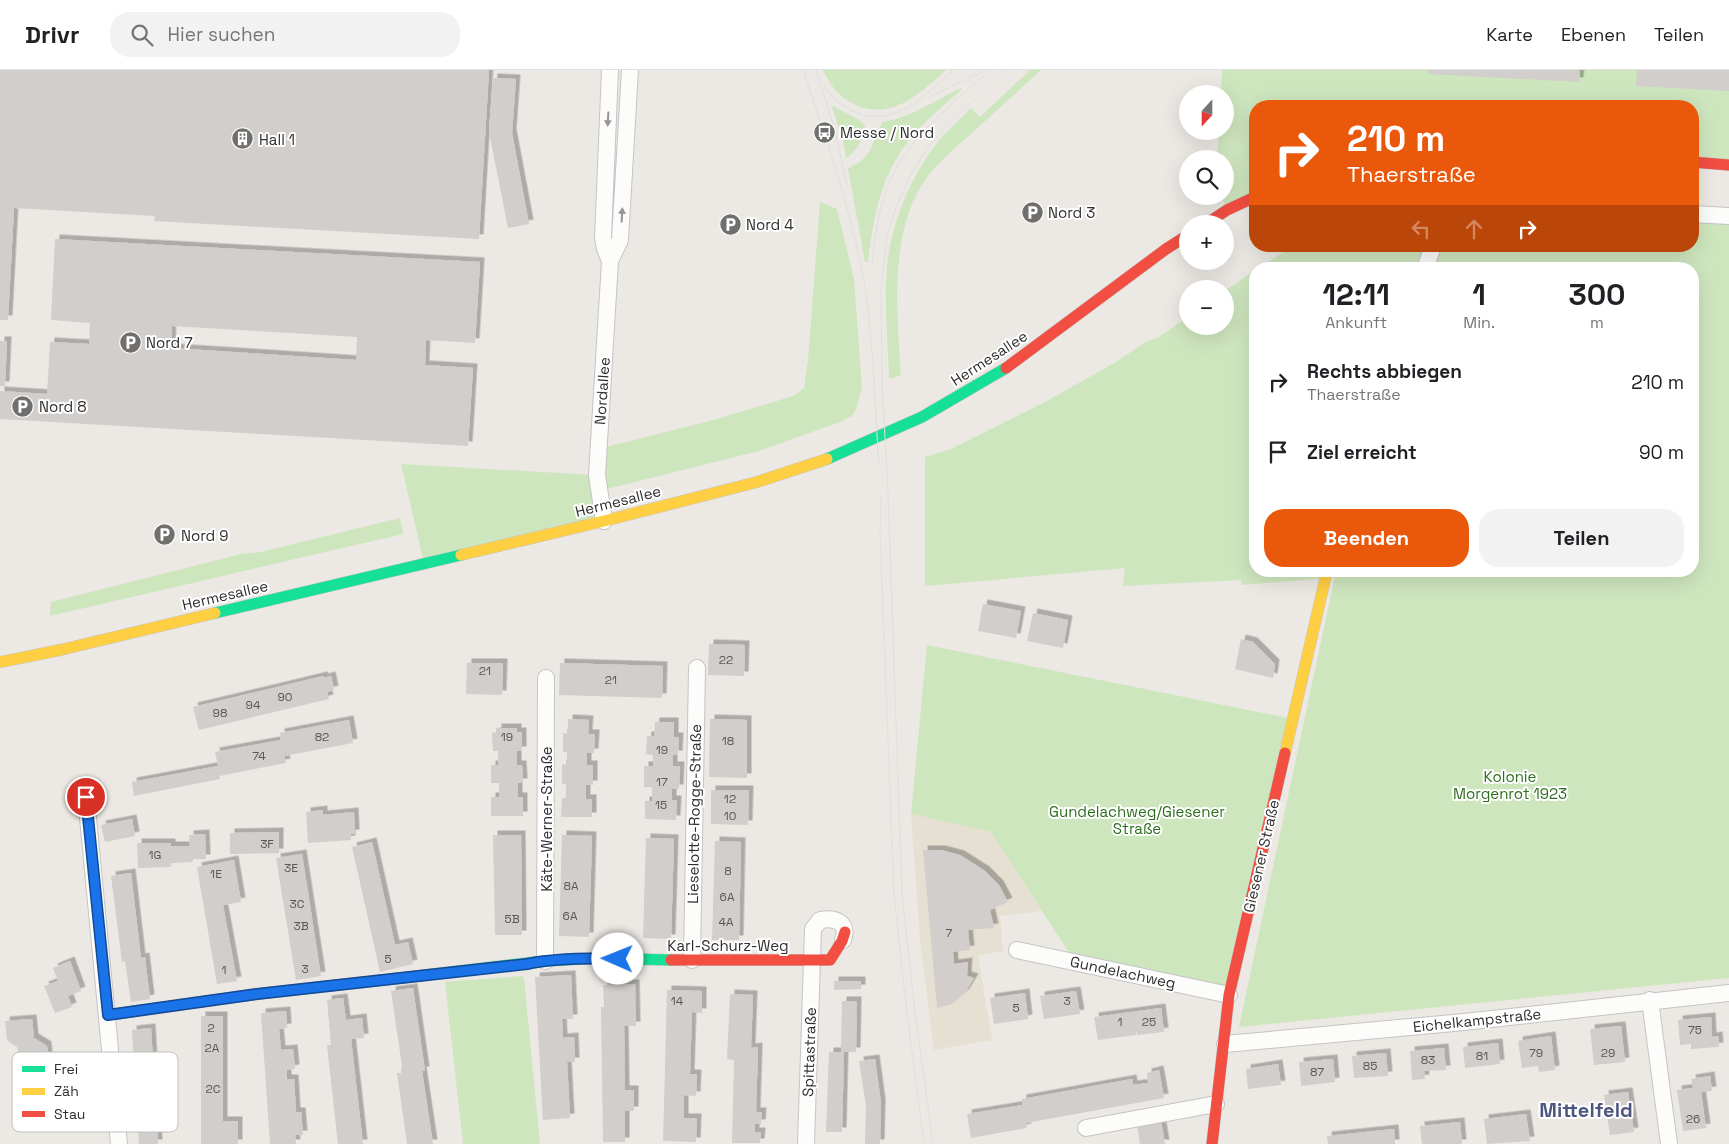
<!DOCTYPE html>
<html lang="de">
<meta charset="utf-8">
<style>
body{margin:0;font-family:"Space Grotesk",sans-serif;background:#f2f2f2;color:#202124;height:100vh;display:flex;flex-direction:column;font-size:19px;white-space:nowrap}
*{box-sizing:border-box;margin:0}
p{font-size:16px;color:#757577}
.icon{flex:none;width:28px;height:28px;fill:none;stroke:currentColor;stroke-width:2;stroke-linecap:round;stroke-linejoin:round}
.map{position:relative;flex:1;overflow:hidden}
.side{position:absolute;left:1249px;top:192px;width:450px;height:315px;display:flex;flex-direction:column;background:#fff;border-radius:20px;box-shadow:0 5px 20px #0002}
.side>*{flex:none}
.top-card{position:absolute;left:1249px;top:30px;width:450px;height:152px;border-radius:20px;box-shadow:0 5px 20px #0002;background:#ea580c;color:#fff;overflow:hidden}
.needle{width:32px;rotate:201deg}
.buttons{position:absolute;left:1179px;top:15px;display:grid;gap:10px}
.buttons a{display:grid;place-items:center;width:55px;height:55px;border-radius:50%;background:#fff;box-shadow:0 5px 20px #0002;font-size:25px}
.pin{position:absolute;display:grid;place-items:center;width:42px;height:42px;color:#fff;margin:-21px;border:2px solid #fff;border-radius:50%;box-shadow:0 1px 5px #0007}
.me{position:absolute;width:55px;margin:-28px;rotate:271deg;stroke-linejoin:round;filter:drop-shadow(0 0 4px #0008)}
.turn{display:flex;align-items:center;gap:18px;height:105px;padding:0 15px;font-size:22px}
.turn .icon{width:65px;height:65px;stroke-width:2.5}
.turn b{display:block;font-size:35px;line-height:42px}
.lanes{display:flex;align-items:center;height:48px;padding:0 15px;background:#0003;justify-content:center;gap:25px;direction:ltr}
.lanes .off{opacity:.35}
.eta{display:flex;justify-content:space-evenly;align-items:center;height:85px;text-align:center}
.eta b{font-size:30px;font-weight:700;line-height:35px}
.cta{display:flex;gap:10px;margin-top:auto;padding:10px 15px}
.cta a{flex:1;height:58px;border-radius:20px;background:#ea580c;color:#fff;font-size:20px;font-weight:700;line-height:58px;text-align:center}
.cta a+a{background:#f2f2f2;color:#202124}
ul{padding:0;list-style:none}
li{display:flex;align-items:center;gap:15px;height:70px;padding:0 15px}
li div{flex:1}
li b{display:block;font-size:19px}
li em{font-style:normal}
header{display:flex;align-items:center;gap:30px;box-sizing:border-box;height:70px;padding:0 25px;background:#fff;border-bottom:1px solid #e0e0e0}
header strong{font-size:24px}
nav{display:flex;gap:28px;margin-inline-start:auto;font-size:18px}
.search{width:350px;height:45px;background:#f2f2f2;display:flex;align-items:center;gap:12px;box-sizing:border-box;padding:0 18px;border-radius:20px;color:#757577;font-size:19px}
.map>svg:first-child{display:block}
.education{fill:#e6e0d3}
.green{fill:#cee6be}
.building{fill:#d1cecb;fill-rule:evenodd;filter:url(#shadow)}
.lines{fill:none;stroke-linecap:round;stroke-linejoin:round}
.street-casing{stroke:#c5c4c5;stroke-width:18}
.fast-casing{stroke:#c5c4c5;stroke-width:12}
.slow-casing{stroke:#c5c4c5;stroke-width:12}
.jam-casing{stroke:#c5c4c5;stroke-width:12}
.street{stroke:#fcfcfb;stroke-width:16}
.fast{stroke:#16e098;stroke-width:11}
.slow{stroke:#ffcf43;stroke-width:11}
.jam{stroke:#f24e42;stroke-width:11}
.tram{stroke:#dfdfe1;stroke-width:1}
.oneway{fill:#959594}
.route-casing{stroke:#114b97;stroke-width:12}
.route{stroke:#1a73e8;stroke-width:9}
.labels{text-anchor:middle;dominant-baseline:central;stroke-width:4;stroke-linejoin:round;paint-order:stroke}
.number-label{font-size:12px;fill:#585857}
.poi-label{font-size:15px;fill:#2e2e2e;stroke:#fff;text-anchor:start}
.street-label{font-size:15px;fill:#2e2e2e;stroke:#fff}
.park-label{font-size:15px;fill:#2c6e1b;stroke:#fff}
.district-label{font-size:20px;font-weight:bold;fill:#4d5680;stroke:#fff}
.key{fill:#fff;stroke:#c0c0c0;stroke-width:1}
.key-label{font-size:14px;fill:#2e2e2e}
</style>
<header>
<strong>Drivr</strong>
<div class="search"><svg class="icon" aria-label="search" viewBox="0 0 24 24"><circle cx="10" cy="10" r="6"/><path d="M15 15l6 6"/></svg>Hier suchen</div>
<nav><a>Karte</a><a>Ebenen</a><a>Teilen</a></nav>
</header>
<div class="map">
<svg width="1729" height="1074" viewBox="0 0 1729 1074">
<defs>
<filter id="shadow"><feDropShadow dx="4.5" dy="-4.5" stdDeviation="0" flood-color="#0004"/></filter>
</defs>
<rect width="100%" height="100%" fill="#ece8e4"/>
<!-- education -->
<path class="education" d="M911,744L991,762L1042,841L1000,846L1003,881L978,885L992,970L934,980L920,870Z"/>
<!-- green -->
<path class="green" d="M823,0H946C934,11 923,21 909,30C874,51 839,36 823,0Z
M1030,0H1041C1019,20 996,41 974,61C958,76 941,89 928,106C888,158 897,244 901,305L889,309C888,269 883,227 888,188C894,146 913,103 939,70C949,59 961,49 971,38L980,47Z
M1222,0H1729V95L1693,92L1692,36H1255V127L1227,140L1221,126H1225V89H1217L1219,61H1225V24H1221Z
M961,18L962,19C943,36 922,53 907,73C880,108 873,150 868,192H865L848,98C871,90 872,73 882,52C910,48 936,30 961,18Z
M834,36C843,43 859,47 865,56C864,69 856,82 846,88L843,71L832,37Z
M820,132L837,139L854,209L862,318L856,339L852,346L840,352L759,381L599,421L604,451L424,493L401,394L596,405L598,379L717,349L793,326L804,318L808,290Z
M1693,146L1729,148V908L1239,957L1336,501H1692V199H1427L1434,176H1692Z
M1293,176H1433L1425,199H1257Z
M1255,200V501H1327L1325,508L1242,515L1241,510L1123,516L1125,498L925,516V387L951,379L1045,332L1116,292L1147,271L1157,268L1187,248L1188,256H1225V221Z
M400,448L403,464L50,546L51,532L241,484L261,482Z
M927,575L1293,649L1229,925L1075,892L991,762L911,744Z
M522,906L524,908L540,1074H463L445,912Z"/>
<!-- building -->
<path class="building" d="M0,0H489L479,169L154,151L155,146L14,138L8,250H0Z
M1428,0H1580L1579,12L1428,4Z
M1637,0H1729V21L1636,16Z
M493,8L516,9L512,63L529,154L508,158L489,62Z
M55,169L480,192L475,273L426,270L425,295L473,298L468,376L0,349V321L47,324L50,272L89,274L90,253L51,250ZM172,256L357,267L356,290L171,278Z
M0,271H7L5,316H0Z
M983,534L1021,541L1016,568L978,561Z
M1033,543L1068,550L1063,578L1027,571Z
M1241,569L1253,572L1275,594L1273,608L1235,599Z
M709,574L745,575L744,606L708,605Z
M467,593H503L502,625L466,624Z
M560,593L663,596L662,628L559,625Z
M323,606L324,608L331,606L334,620L327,622L329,629L199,660L193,637Z
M568,649L589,650L588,664H595L594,683H587V695H593V715H586V729H592V747H561L562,728H566V714H562V694L567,695V682H563V663L568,664Z
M710,649L747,650V708L709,707Z
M349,650L353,673L284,686L286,693L219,706L220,709L134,726L132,712L218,696L215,682L281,670L280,663Z
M655,652H674V667H679L678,685H673V696H680L679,719H672V730H677L676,750L645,749V731H652V717H644V696H653V685L646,684L647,666H654Z
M497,658H517V662H522V681H517V695H522L523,713H518V727H523V746H491V727H499V713H491V695H498V681H493L492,663L497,662Z
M711,720H749L748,755L711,754Z
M323,740V745L354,742L355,764H351V770L308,773L306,742Z
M132,749L135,766L105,772L101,755Z
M279,762V783L230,784V763Z
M205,764L206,789H193V792L171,793V797L138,798L137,773H171V776H190L189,765Z
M493,765H521L522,865H495Z
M562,765L592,766L589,867L559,866Z
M646,768L674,769L671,869L643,868Z
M715,771L741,772L739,870H712Z
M372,772L395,875L408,872L413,894L380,902L352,777Z
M923,780H941L960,785L985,801L999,815L1008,832L990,840L994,858L968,860L970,880L953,882L954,894L968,892L967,906L974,908L965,923L952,934L937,938Z
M302,784L321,906L296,910L276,788Z
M234,790L241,832L223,835L237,911L217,914L197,797Z
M131,803L141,888L145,887L150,929L131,932L125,891L122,892L111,806Z
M70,891L81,921L68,926L72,937L55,943L44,916L58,911L53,898Z
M571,905L573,949H562L563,968L574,967L575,992H567L570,1048L543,1050L535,907Z
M834,911H861V919L834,920Z
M635,914L636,956H624L625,1020H634V1041H625V1072H603L601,937H604L603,915Z
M413,918L425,1001H422L433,1074H407L397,1003H403L391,921Z
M667,920L702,921V943L692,942L690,1004H697L696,1026L684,1025V1048H697L696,1072L663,1071Z
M1076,921L1080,944L1044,949L1040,926Z
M1025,923L1028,949L994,954L990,928Z
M730,924L753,925L751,978L758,977L756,1042H762L761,1054H755V1062H761L760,1073H732L734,990L727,989Z
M343,928L346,950L362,948L364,968L351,969L363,1074H338L327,975H331L327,930Z
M842,931H857L856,982H844L842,1062H826L829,982H841Z
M1161,938L1164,962L1137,965L1134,944L1136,965L1098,970L1094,947Z
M286,941L287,958L279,959L281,980L293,979L295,999L287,1000V1009H294L296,1042H301L303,1065H295L296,1074H270L261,943Z
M201,946H223V1051H238V1074H201Z
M1711,947L1712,967L1718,966L1719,977L1691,979V974L1680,975L1678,950Z
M32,949L34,968L47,976L51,1022L42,1031L43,1049L14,1051L13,1032L21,1021L18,978L7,970L5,951Z
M1621,956L1625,992L1594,995L1590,959Z
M151,958L158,1074H139L132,960Z
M1551,966L1555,1000L1539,1002L1538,996L1522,998L1518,971Z
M1498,973L1500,994L1465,998L1463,977Z
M1444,978L1446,1000L1424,1001L1425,1009L1412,1010L1410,981Z
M1386,983L1388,1006L1354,1008L1352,986Z
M875,989L881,1033L880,1074H865L866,1036L859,991Z
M1333,989L1335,1012L1301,1016L1299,992Z
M1278,994L1281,1015L1248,1019L1246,999Z
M1159,1000L1164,1028L1026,1053L1027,1058L971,1068L967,1044L1022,1035V1029L1132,1009L1133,1015L1148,1013L1147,1003Z
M1710,1006L1712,1021L1701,1022L1706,1058L1683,1061L1677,1020L1693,1018L1691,1009Z
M1628,1022L1634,1062L1610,1065L1604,1025Z
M1526,1044L1530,1071L1487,1074L1484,1049Z
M1161,1051L1165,1074H1140L1137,1055Z
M1460,1052L1462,1074H1422L1420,1056Z
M1394,1059L1395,1074H1328L1327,1066Z"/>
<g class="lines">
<defs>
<path id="street" d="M1692,144L1729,146
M610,191L620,170L630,0
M1425,199L1433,176
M604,451L597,405L610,191L605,179L603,168L610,0
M86,727L119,1074
M1017,880L1229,925
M692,890L697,598
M545,891L546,608
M1650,930L1669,1074
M1225,974L1464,952L1729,923
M1086,1058L1216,1034
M806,1074L813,859L820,850C836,847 849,853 843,870"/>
<path id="fast" d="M827,389L922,347L1006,298
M215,543L461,485
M400,908L545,891L597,888L671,890"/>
<path id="slow" d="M461,485L604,451L757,412L827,389
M0,592L60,580L215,543
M1285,683L1327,501"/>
<path id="jam" d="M1692,92L1729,95
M1206,154L1227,140L1255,127
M1006,298L1166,179L1188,165
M671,890H830L842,871L845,862
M108,945L257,924L400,908
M1212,1074L1229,925L1285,683"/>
</defs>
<!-- street casing -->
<use href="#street" class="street-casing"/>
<!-- fast casing -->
<use href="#fast" class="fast-casing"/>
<!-- slow casing -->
<use href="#slow" class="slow-casing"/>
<!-- jam casing -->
<use href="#jam" class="jam-casing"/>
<!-- street -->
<use href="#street" class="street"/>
<!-- fast -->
<use href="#fast" class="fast"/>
<!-- slow -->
<use href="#slow" class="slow"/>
<!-- jam -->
<use href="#jam" class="jam"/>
<!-- tram -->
<path class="tram" d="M803,0C825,66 848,131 862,200C874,264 874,330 879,395
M816,0L834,57L847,116
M824,16C834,30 847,41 864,45C901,53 928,23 953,0
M930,27L984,1
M872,193C875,168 878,142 887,118C906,68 951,35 990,0
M881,425L880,463L894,825L906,935L924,1074
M933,1074L914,934L902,824L888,422L882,313L881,221L887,167L896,137L912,102L928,78L944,59L1007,0"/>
</g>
<!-- one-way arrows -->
<defs><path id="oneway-solid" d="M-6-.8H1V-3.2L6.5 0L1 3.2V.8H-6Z" transform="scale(1.25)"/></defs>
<g class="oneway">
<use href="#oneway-solid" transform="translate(608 49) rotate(93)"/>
<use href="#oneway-solid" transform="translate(622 145) rotate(-87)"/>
</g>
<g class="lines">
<defs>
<path id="route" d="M86,727L108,945L257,924L527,894C557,888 587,888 618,889"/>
</defs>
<!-- route casing -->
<use href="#route" class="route-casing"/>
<!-- route -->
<use href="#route" class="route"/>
</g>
<!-- icons -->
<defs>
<symbol id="bus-disc" viewBox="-11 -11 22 22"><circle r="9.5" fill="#706f6e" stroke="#fff"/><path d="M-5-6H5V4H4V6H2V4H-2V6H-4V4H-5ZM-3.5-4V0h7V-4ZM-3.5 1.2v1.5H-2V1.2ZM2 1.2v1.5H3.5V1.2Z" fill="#fff"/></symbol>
<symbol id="building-disc" viewBox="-11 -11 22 22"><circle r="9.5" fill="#706f6e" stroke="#fff"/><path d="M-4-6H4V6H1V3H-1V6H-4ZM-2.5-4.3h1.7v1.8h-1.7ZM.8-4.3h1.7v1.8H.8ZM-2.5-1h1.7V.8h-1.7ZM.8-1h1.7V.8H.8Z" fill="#fff"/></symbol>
<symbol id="parking-disc" viewBox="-11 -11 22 22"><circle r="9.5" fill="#706f6e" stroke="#fff"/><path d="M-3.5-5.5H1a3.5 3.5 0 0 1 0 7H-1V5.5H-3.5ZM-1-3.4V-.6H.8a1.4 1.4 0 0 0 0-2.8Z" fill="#fff"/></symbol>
</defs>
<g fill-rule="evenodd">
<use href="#bus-disc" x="812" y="50" width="25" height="25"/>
<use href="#building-disc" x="230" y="56" width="25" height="25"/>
<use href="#parking-disc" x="1020" y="130" width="25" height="25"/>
<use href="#parking-disc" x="718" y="142" width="25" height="25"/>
<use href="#parking-disc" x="118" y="260" width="25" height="25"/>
<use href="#parking-disc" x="10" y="324" width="25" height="25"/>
<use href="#parking-disc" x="152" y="452" width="25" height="25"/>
</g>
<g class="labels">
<!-- number labels -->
<g class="number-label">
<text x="726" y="590">22</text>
<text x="485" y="601">21</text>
<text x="611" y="610">21</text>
<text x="285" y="627">90</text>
<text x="253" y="635">94</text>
<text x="220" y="643">98</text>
<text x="322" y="667">82</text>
<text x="507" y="667">19</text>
<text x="728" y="671">18</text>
<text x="662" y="680">19</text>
<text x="259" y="686">74</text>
<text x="662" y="712">17</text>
<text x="730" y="729">12</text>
<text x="661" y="735">15</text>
<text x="730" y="746">10</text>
<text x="267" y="774">3F</text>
<text x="155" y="785">1G</text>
<text x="291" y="798">3E</text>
<text x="728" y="801">8</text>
<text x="216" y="804">1E</text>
<text x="571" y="816">8A</text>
<text x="727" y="827">6A</text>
<text x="297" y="834">3C</text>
<text x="570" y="846">6A</text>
<text x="512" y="849">5B</text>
<text x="726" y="852">4A</text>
<text x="301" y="856">3B</text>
<text x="949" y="863">7</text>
<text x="388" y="889">5</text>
<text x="305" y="899">3</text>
<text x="224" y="900">1</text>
<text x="677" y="931">14</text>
<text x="1067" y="931">3</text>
<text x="1016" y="938">5</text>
<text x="1120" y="952">1</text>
<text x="1149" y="952">25</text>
<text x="211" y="958">2</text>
<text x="1695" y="960">75</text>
<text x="212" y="978">2A</text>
<text x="1536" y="983">79</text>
<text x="1608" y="983">29</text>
<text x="1482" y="986">81</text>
<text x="1428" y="990">83</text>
<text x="1370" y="996">85</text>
<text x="1317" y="1002">87</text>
<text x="213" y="1019">2C</text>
<text x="1693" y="1049">26</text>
</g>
<!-- poi labels -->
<g class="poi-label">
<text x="840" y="62">Messe / Nord</text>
<text x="259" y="69">Hall 1</text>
<text x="1048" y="142">Nord 3</text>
<text x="746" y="154">Nord 4</text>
<text x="146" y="272">Nord 7</text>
<text x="39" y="336">Nord 8</text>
<text x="181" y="465">Nord 9</text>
</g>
<!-- street labels -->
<g class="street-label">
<text transform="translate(989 288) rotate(-33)">Hermesallee</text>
<text transform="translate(602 321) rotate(-86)">Nordallee</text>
<text transform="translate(618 431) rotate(-14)">Hermesallee</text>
<text transform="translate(225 525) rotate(-13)">Hermesallee</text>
<text transform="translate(694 744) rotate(-89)">Lieselotte-Rogge-Straße</text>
<text transform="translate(546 749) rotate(-90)">Käte-Werner-Straße</text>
<text transform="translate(1261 786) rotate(-77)">Giesener Straße</text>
<text x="728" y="875">Karl-Schurz-Weg</text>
<text transform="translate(1123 902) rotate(12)">Gundelachweg</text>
<text transform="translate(1477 950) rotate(-6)">Eichelkampstraße</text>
<text transform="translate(809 982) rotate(-88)">Spittastraße</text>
</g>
<!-- park labels -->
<g class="park-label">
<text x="1510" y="706">Kolonie<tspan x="1510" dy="17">Morgenrot 1923</tspan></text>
<text x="1137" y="741">Gundelachweg/Giesener<tspan x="1137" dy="17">Straße</tspan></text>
</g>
<!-- district labels -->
<g class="district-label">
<text x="1586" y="1040">Mittelfeld</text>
</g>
</g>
<!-- legend -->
<rect x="12" y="982" width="166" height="80" rx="8" class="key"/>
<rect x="22" y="996" width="23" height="6" fill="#16e098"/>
<rect x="22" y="1018" width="23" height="7" fill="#ffcf43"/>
<rect x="22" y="1041" width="23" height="6" fill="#f24e42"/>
<g class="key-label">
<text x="54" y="1004">Frei</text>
<text x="54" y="1026">Zäh</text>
<text x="54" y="1049">Stau</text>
</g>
</svg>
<div class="buttons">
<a><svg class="needle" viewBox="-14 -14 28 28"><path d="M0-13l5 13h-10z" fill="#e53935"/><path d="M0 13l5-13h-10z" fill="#757577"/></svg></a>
<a><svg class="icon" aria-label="search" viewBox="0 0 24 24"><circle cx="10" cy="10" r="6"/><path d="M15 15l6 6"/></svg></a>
<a>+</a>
<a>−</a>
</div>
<div class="pin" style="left:86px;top:727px;background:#d93025"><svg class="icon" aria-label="arrive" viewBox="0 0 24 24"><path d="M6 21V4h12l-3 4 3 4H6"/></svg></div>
<svg class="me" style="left:618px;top:889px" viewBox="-20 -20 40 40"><circle r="19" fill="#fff"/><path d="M0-13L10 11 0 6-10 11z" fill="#1a73e8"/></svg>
<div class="top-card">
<div class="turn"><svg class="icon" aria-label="right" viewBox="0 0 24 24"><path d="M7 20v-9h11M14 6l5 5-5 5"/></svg><div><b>210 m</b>Thaerstraße</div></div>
<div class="lanes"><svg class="icon off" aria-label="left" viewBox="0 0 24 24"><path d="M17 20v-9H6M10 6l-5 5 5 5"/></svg><svg class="icon off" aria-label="ahead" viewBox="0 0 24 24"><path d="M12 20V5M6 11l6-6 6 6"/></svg><svg class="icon" aria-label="right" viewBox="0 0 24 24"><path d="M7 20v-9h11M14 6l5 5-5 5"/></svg></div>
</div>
<section class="side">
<div class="eta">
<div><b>12:11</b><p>Ankunft</p></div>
<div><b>1</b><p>Min.</p></div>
<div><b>300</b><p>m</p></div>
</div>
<ul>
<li><svg class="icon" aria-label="right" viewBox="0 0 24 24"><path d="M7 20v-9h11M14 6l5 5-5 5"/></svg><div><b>Rechts abbiegen</b><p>Thaerstraße</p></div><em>210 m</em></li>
<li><svg class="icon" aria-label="arrive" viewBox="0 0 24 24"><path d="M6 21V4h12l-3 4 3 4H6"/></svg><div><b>Ziel erreicht</b></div><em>90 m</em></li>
</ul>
<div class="cta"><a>Beenden</a><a>Teilen</a></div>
</section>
</div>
